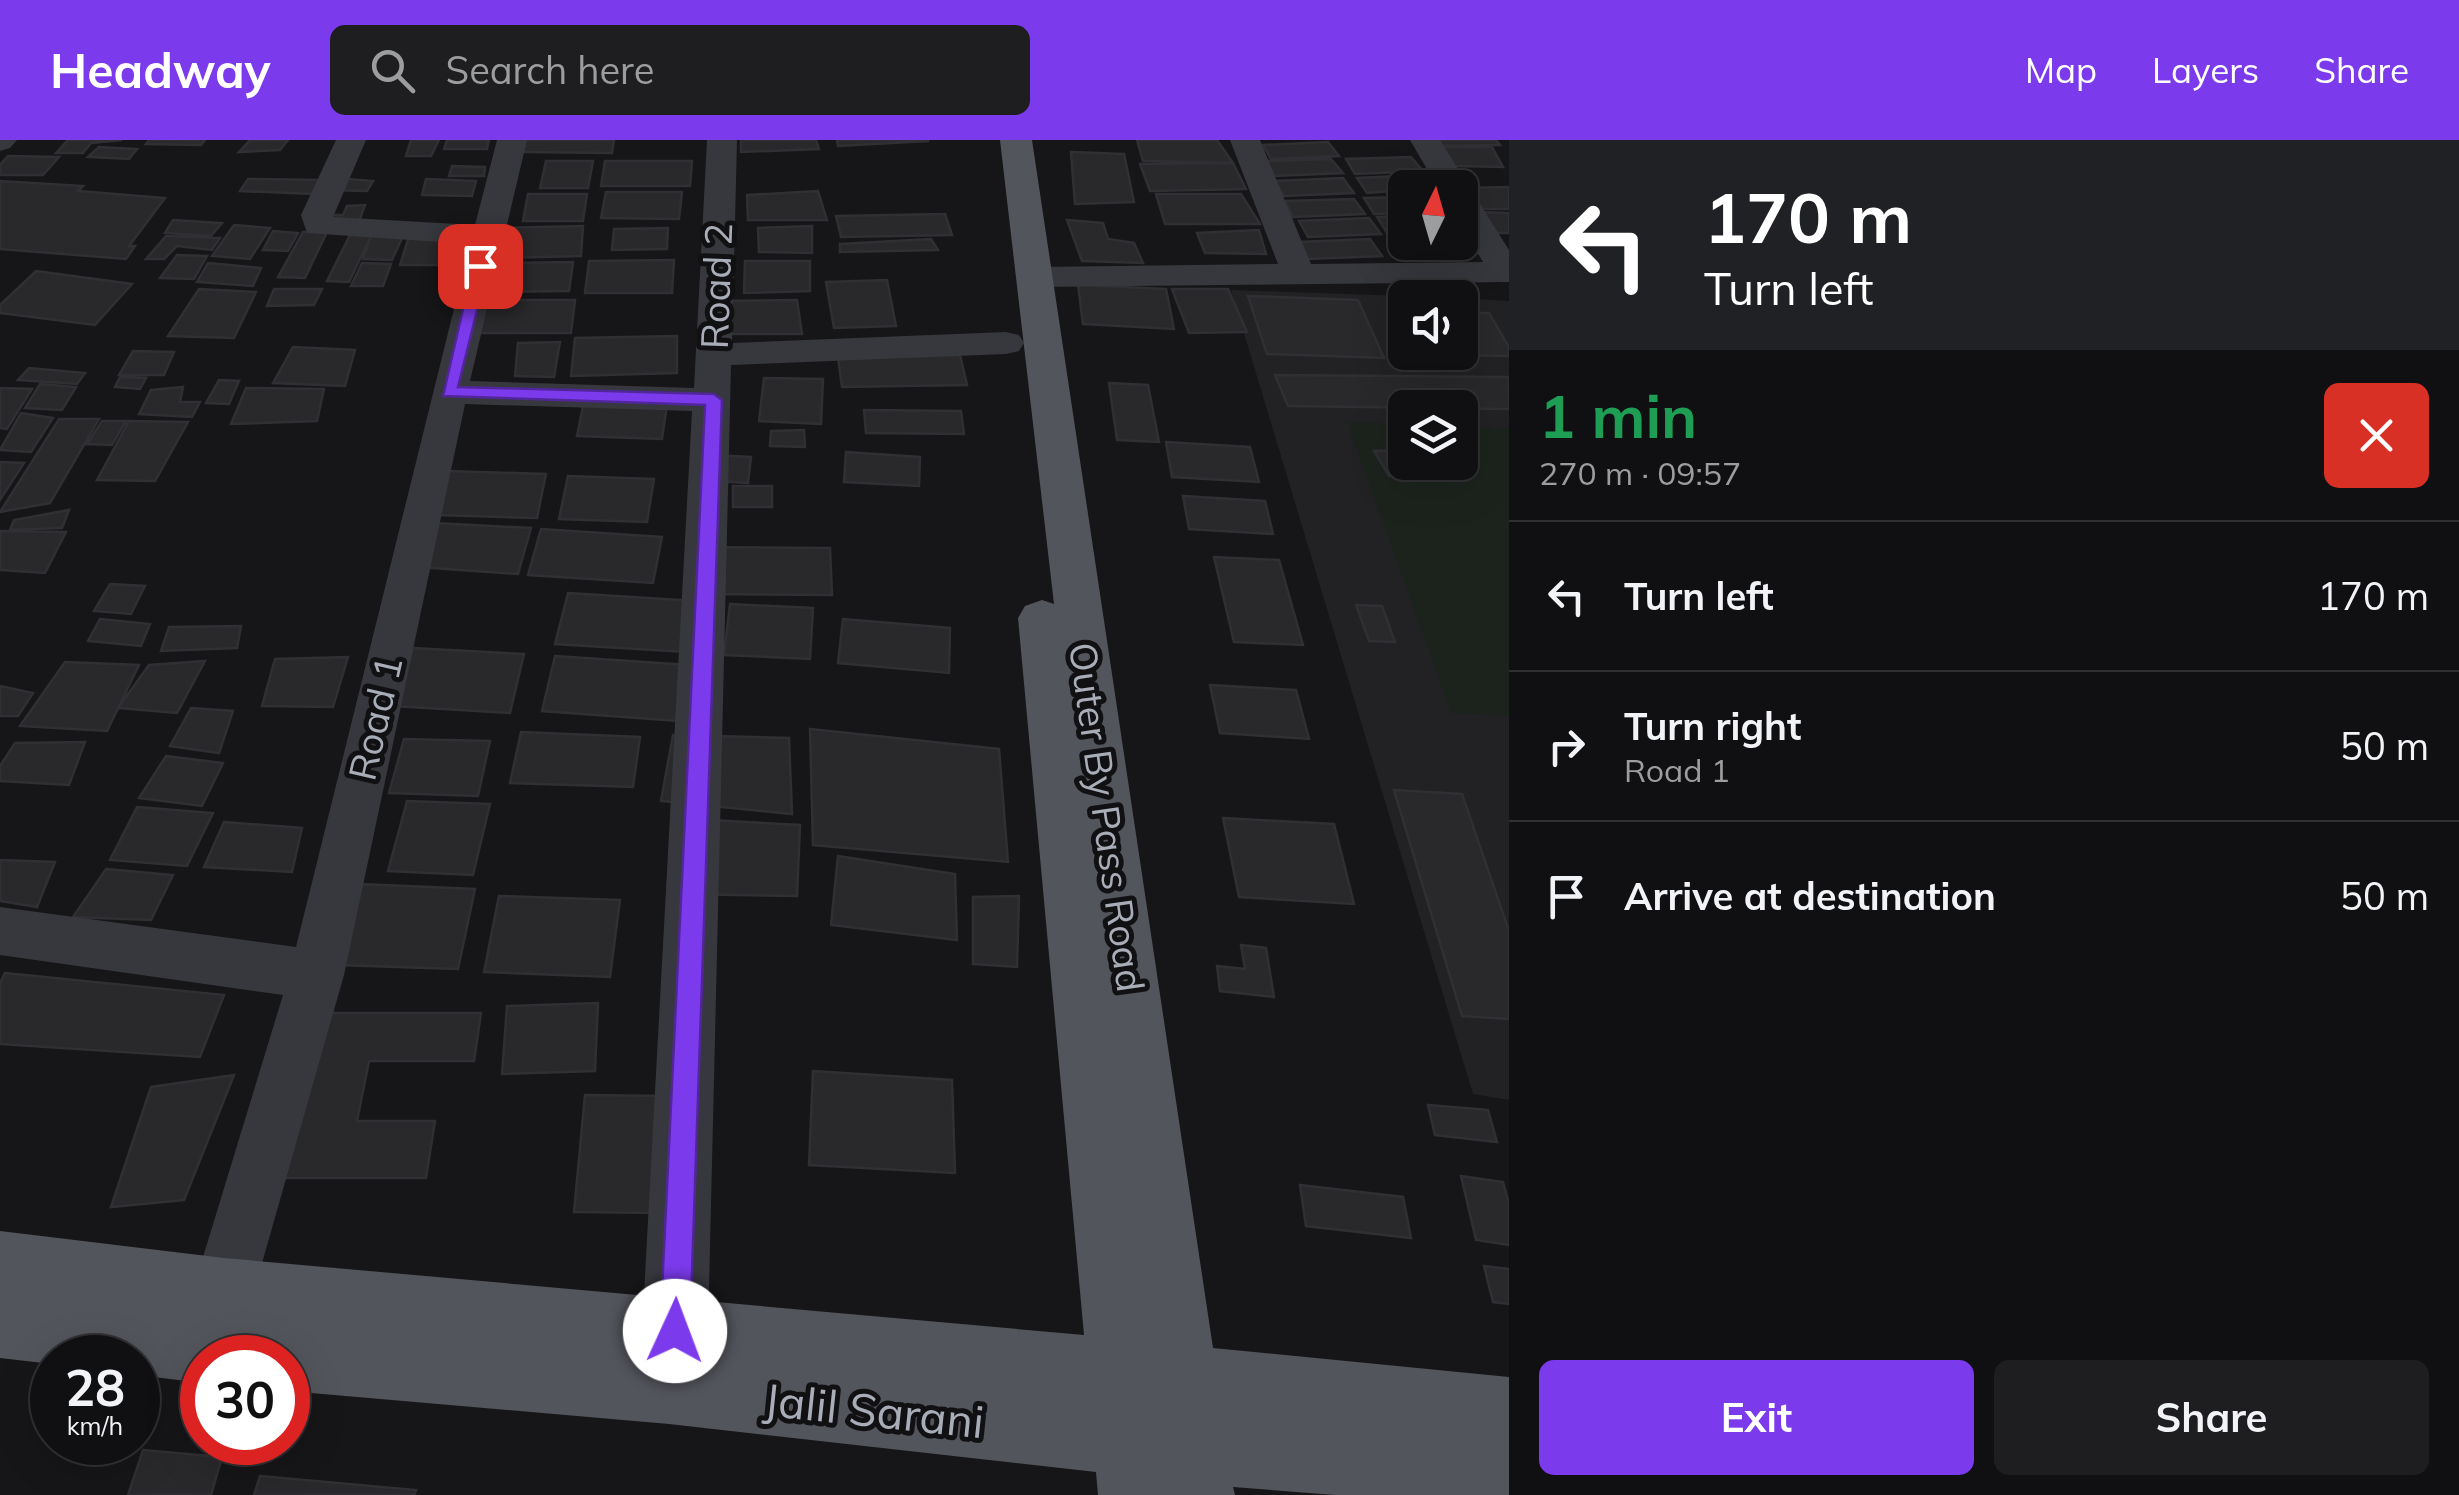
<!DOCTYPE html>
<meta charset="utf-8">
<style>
body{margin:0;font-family:Mulish,sans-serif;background:#1e1e20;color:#f1f3f6;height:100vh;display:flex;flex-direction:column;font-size:38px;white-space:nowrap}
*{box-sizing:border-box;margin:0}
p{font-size:32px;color:#9c9d9f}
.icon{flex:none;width:55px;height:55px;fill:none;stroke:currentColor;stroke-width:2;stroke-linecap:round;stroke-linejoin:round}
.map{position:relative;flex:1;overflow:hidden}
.panel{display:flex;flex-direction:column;background:#101012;width:950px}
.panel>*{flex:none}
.guide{background:#202124;color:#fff;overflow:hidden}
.needle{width:65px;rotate:5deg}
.fabs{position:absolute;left:1388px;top:30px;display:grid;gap:20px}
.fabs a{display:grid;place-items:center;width:90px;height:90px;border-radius:15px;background:#101012;box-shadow:0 10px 40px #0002,0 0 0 2px #303032;font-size:50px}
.speed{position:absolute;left:30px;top:1195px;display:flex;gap:20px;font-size:50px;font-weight:700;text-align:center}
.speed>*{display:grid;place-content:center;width:130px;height:130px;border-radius:50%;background:#101012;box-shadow:0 10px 40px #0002,0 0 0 2px #303032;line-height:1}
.speed small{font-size:25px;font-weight:400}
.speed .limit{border:15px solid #d22;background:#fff;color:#111}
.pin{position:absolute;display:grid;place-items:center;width:85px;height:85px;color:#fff;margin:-42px;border-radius:20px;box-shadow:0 5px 15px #0006}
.me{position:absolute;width:110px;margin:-55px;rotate:2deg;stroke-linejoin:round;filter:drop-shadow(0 0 8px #0008)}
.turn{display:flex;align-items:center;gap:35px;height:210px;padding:0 30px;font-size:45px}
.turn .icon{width:130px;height:130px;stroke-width:2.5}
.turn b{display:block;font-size:70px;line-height:85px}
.round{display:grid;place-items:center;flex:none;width:105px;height:105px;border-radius:15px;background:#1e1e20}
.headline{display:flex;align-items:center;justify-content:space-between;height:170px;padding:0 30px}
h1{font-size:60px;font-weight:700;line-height:75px;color:#1e9e55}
.button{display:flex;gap:20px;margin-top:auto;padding:20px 30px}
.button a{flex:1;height:115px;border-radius:15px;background:#7c3aed;color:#fff;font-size:40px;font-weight:700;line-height:115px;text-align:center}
.button a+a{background:#1e1e20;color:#f1f3f6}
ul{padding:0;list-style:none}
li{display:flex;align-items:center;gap:30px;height:150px;padding:0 30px;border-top:2px solid #303032}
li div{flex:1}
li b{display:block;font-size:38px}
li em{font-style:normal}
header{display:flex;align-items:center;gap:60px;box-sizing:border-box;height:140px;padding:0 50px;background:#7c3aed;color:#fff}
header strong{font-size:48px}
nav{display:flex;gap:55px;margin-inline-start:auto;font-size:35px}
.search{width:700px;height:90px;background:#1e1e20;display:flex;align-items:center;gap:25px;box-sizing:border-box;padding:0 35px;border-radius:15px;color:#9c9d9f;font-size:38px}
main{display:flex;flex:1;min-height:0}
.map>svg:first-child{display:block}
.built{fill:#222225;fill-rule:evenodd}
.green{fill:#1c231d}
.building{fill:#29292c;stroke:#303034;stroke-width:2.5}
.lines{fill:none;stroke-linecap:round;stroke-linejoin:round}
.minor{fill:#37383d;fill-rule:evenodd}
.major{fill:#53555c;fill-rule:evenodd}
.route{fill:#7c3aed;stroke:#51269a;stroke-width:2.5}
.labels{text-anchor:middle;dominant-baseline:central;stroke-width:10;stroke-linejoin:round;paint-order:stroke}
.street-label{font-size:38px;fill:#a8adb8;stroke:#111113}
.near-street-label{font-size:45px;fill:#a8adb8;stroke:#111113}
</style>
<header>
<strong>Headway</strong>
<div class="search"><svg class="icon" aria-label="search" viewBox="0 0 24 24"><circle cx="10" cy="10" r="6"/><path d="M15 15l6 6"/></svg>Search here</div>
<nav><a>Map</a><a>Layers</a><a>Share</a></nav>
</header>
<main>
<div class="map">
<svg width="1509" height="1355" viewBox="0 0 1509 1355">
<rect width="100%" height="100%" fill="#161618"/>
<!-- built -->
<path class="built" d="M1231,150L1460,158H1405V212H1460V158L1509,161V960L1473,954ZM1405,268H1460V322H1405Z"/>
<!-- green -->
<path class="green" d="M1347,282L1405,284V322H1460V287L1509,289V576L1451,573Z"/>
<!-- building -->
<path class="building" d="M68,0H122L91,3L83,13H56Z
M149,0H205L201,5L146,4Z
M250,0H288L280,10L239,12Z
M411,0H439L431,16H406Z
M447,0H489L487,9H444Z
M526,0H614L612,13L523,12Z
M741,0H816L819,9L741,12Z
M837,0H928V1L838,6Z
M1137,0H1217L1233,23L1143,21Z
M1430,0H1496L1500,5L1435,6Z
M1328,2L1339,16L1271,19L1263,5Z
M99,7L137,9L129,19L88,17Z
M1440,7H1492L1503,27L1451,26Z
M1071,12L1124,14L1134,62L1075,64Z
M8,16L59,17L43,35H0V25Z
M1411,17L1423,31L1355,34L1346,19Z
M1331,19L1343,33L1274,36L1266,21Z
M546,21H593L588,48H540Z
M605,21H692L690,46H601Z
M1233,23L1246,49L1150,51L1140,24Z
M452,26L485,27L484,36H449Z
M1424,35L1435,48L1367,53L1357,38Z
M335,38L373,41L367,51L329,50Z
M1343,38L1354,53L1284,56L1275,41Z
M248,39L322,40L314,54L240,51Z
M426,39L476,41L472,56L422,55Z
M0,41L83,46L78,51L165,58L129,106H135L126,119L0,109Z
M1509,47V69H1483L1467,48Z
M818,51L827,80H748L747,55Z
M606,52H682L679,79L601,78Z
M528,54H587L583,81H523Z
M1156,54H1241L1260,84H1165Z
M1405,57V73L1374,74L1364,58Z
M1354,59L1365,74L1293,77L1285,61Z
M365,65L359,81H330L331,75H343L347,66Z
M1478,72L1509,73V93H1487Z
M945,74L952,95L841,97L836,76Z
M1405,76V92L1387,93L1377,77Z
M1369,78L1381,94L1308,97L1299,81Z
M173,80L222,83L211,96L165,93Z
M1067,80L1103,83L1108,99L1134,103L1143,123L1082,121Z
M234,85L270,88L250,119L212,116Z
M583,86L581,116L497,118L501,88Z
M812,86V113L759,112L758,88Z
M668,88L667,109L612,110L614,89Z
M1259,90L1266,114L1205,113L1197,93Z
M273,91L298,93L288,111L263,110Z
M303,92H327L305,138L278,137Z
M410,93L463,96L455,125H400Z
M350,95L371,96L349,142L327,141Z
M166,96L220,98L212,110L177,106L164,119H146Z
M371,96H403L392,120L363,119Z
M1463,96L1477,113L1403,116L1392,99L1460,102Z
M931,99L938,110L840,112V104Z
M1370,99L1382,116L1308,119L1299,102Z
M177,115L207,116L194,139L160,138Z
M674,120L672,153H585L589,121Z
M745,121H810V151L744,153Z
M573,122L569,151L493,152L499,123Z
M208,123L261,128L253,146L197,142Z
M362,123L391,124L383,146H351Z
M36,131L132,144L95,185L0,173V165Z
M887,140L896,186L834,188L826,142Z
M1078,145L1166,149L1174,189L1083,184Z
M199,149L256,152L234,198L168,196Z
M274,149H322L314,165L267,166Z
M1172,149H1228L1247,192L1189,193Z
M1248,156L1358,160L1384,218L1267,214Z
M483,160H575L571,193H475Z
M797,160L802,194H716L718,161Z
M1460,173H1489L1509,207V216L1455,215L1460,212Z
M677,196V233L571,236L575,198Z
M560,202L554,237L515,236L518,203Z
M293,207L355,210L345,246L273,243Z
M133,211L174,212L164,235H119Z
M960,215L967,245L842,247L838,217Z
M29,228L85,233L77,244L18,240Z
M1275,235L1509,237V269L1288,266Z
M120,237L146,238L140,249L115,247Z
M764,238L823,239L821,284L759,281Z
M219,240L239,241L229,264L206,263Z
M1109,243L1148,245L1159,302L1117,300Z
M40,244L76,247L62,270L25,268Z
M183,247L180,262H200L192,277L139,274L151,250Z
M0,248L32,249L7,289L0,288Z
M246,248L324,249L317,281L231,284Z
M584,261L667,264L662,299L577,296Z
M864,270L961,271L964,294L866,293Z
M21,273L53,278L31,312L0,310Z
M59,279H99L50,363L0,372Z
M102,281H126L112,305L87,304Z
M129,281L188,282L155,341L97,340Z
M804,290L805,307L770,306L771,291Z
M1166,302L1250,307L1259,342L1172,337Z
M1400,310L1405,322L1415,335L1389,336L1374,311Z
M846,312L920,317L919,346L844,342Z
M710,315L751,317L748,343L716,341Z
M0,322L24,323L0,360Z
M448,331L546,334L537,378L437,375Z
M568,336L654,339L647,382L559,379Z
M733,346H772V367H733Z
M1183,356L1265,361L1273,394L1189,389Z
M69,370L62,388L10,390L14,380Z
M435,383L531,388L518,434L419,427Z
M541,389L662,397L653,443L528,435Z
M0,391L66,392L45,433L0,430Z
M695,407L830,408L832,455L692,454Z
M1214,417L1279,420L1303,505L1234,502Z
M110,444L145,446L131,474L94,471Z
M568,453L695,461L686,512L555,504Z
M730,464L813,468L810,519L724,515Z
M1356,465L1382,466L1395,502L1369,501Z
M100,479L150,484L141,506L88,501Z
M843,479L950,488L949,533L838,523Z
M241,486L237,508L161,511L169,487Z
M413,508L524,514L510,573L394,566Z
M555,516L688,525L678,581L542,571Z
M348,517L333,567L262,566L275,519Z
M205,521L177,573L118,568L149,525Z
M65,522L139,525L107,591L20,586Z
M1210,545L1296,550L1309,599L1220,593Z
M0,546L33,553L18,576H0Z
M191,568L233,571L219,613L170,606Z
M810,589L999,609L1008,722L813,705Z
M521,592L640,597L633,647L510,643Z
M673,595L789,598L792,674L661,661Z
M404,599L490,601L478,656L389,653Z
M85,602L69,645L0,641V626L15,603Z
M166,616L223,623L202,666L139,658Z
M1394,650L1462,654L1509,791V879L1462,876Z
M407,661L490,664L473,735L388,731Z
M137,667L213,673L187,726L110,720Z
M1223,678L1334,684L1354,764L1239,757Z
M692,679L800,685L797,756L684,754Z
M224,682L302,688L292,732L204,727Z
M838,716L955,734L957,800L831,785Z
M0,720L55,722L37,767L0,761Z
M106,729L173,735L151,780L73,777Z
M360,744L475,749L458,829L337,825Z
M499,756L620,760L610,837L484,832Z
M1019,756L1017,827L973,824V757Z
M1241,805L1266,808L1274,857L1220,851L1217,826L1245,829Z
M5,833L224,855L200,917L0,904V843Z
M598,863L595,931L502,934L507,866Z
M322,873H481L474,921H369L357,981H435L426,1038H284Z
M813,931L952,940L955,1033L809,1025Z
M234,935L184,1060L111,1067L151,947Z
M585,955L666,956L660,1073L574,1072Z
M1428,965L1488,970L1497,1002L1435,995Z
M1461,1036L1503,1042L1509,1064V1105L1476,1100Z
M1300,1045L1403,1057L1411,1098L1306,1086Z
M1484,1126L1509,1129V1164L1493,1162Z
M143,1310L222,1317L211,1355H128Z
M260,1336L416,1350L414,1355H254Z"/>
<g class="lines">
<!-- minor -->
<path class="minor" d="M0,0H17L10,8L0,11Z
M336,0H366L333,77L475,85L497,0H527L470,241L694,248L707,0H737L732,203L1006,192L1019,195L1024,203L1019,211L1006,214L731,225L708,1191L698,1214L675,1224L652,1214L642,1191L692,271L465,264L344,835L247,1176L224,1185L201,1176L192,1153L283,855L0,815V767L296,807L470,104L307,93L301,75Z
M1230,0H1260L1311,124L1483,122L1460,83V48H1438L1410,0H1440L1509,110V142L1037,147L1025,144L1020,137L1025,130L1037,127L1278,124Z"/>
<!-- major -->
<path class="major" d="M1000,0H1032L1213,1208L1509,1237V1355H1335L1233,1347L1235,1355H1098L1096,1332L669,1284L288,1251V1218H202V1243L138,1235V1218H52V1224L0,1218V1091L224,1118L1084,1195L1018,478L1025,466L1042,460L1054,464Z"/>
</g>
<!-- route -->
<path class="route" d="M480,122L488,126L458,247L714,254L722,260L690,1191L686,1202L675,1206L664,1202L660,1191L705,265L443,256L473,126Z"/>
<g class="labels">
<!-- street labels -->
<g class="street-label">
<text transform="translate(716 146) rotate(-88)">Road 2</text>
<text transform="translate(375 578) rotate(-77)">Road 1</text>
<text transform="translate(1107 677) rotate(82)">Outer By Pass Road</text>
</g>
<!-- near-street labels -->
<g class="near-street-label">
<text transform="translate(874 1270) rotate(6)">Jalil Sarani</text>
</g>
</g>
</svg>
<div class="fabs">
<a><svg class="needle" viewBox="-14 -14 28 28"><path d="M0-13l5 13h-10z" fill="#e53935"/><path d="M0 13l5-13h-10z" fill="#9c9d9f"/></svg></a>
<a><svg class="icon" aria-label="sound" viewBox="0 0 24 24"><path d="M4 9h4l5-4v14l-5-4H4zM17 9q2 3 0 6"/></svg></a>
<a><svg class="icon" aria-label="layers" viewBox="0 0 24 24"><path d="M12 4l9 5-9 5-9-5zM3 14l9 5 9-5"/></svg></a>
</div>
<div class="speed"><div>28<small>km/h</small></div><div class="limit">30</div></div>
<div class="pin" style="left:480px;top:126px;background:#d93025"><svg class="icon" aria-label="arrive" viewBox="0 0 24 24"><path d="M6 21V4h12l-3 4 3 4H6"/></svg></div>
<svg class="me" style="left:675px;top:1191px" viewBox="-20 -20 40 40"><circle r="19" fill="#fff"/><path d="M0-13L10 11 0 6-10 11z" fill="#7c3aed"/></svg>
</div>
<section class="panel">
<div class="guide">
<div class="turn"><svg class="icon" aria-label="left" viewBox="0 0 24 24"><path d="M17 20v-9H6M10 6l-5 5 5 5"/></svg><div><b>170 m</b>Turn left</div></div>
</div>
<div class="headline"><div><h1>1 min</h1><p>270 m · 09:57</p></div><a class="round" style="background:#d93025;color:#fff"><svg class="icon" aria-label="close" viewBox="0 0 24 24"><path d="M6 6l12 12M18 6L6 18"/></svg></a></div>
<ul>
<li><svg class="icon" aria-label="left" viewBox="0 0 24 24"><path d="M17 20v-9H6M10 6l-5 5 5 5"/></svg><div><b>Turn left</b></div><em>170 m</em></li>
<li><svg class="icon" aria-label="right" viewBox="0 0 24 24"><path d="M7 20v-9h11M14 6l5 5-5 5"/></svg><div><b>Turn right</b><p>Road 1</p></div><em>50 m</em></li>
<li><svg class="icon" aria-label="arrive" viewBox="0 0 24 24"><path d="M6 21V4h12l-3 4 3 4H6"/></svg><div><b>Arrive at destination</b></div><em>50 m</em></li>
</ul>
<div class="button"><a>Exit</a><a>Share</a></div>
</section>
</main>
